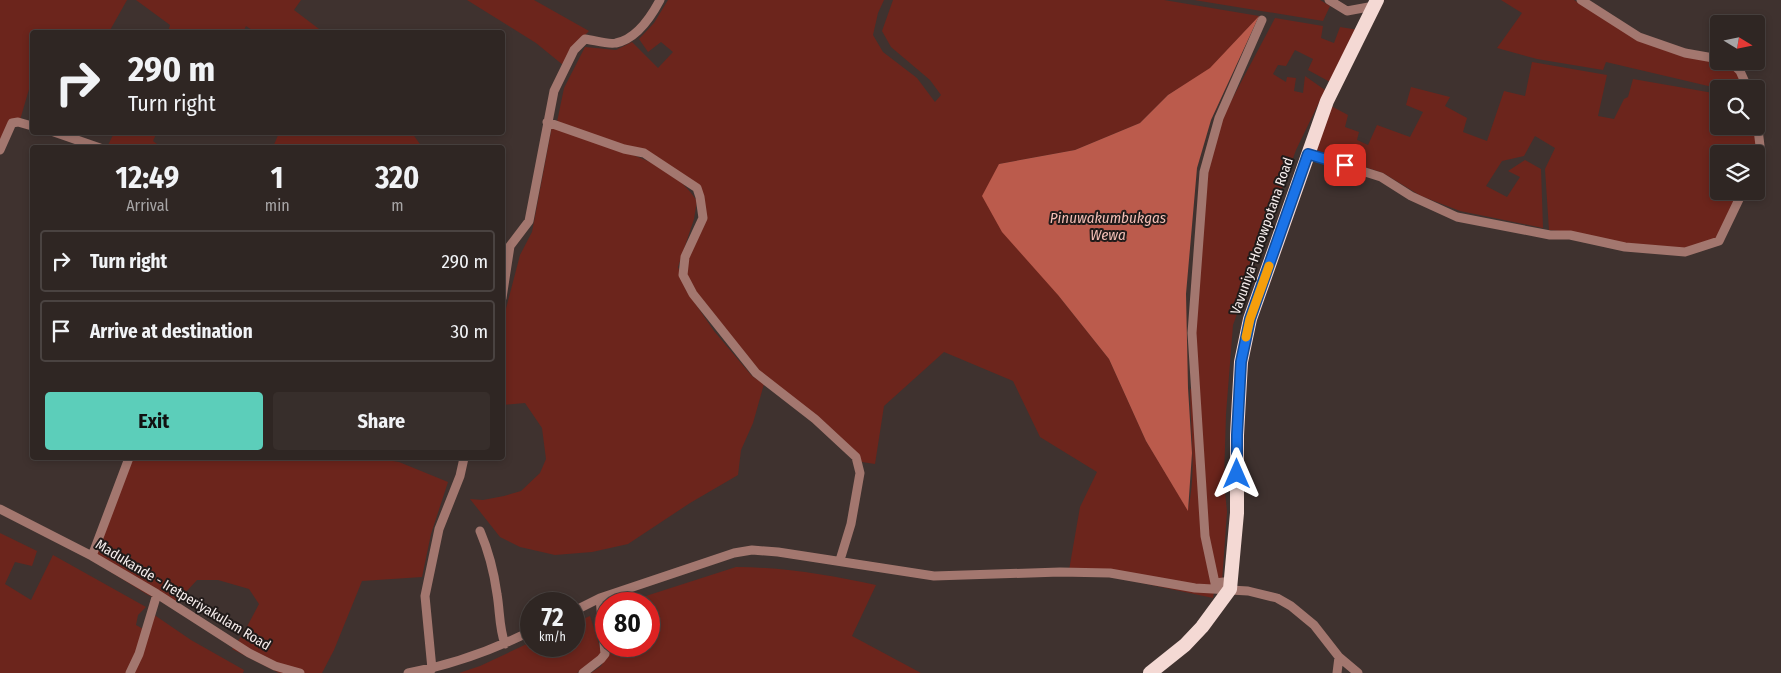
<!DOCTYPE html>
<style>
body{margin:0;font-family:"Fira Sans Condensed",sans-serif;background:#372e2b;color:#f1f3f6;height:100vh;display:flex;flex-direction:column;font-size:19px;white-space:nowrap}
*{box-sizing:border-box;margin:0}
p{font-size:16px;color:#a7a5a6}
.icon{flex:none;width:28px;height:28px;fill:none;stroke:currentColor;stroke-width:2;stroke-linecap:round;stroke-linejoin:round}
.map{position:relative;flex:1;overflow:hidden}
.sheet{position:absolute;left:30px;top:145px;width:475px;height:315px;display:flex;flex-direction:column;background:#2f2623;border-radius:5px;box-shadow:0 2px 8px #0003,0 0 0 1px #4a4341}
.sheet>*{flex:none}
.banner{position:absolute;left:30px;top:30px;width:475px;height:105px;border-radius:5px;box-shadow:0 2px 8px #0003,0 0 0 1px #4a4341;background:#2f2623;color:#f1f3f6;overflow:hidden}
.needle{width:32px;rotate:100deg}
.tools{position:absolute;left:1710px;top:15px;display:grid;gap:10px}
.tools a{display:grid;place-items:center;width:55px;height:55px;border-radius:5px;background:#2f2623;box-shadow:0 2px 8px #0003,0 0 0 1px #4a4341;font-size:25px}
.speed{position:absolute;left:520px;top:592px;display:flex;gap:10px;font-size:25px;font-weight:700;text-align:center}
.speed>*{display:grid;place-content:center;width:65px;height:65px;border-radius:50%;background:#2f2623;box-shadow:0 2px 8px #0003,0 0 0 1px #4a4341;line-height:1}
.speed small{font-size:12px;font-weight:400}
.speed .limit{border:8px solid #d22;background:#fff;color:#111}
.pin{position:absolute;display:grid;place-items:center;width:42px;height:42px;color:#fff;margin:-21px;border-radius:10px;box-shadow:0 2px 8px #0006}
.me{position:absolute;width:55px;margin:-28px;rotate:0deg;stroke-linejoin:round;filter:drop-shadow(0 0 4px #0008)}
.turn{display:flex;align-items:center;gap:18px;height:105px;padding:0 15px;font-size:22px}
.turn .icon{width:65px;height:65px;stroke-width:2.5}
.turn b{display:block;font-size:35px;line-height:42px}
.eta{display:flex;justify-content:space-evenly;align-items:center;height:85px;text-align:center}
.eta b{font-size:30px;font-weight:700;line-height:35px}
.cta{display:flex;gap:10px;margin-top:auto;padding:10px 15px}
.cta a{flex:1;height:58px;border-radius:5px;background:#5cceba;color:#111;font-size:20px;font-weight:700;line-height:58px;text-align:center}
.cta a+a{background:#372e2b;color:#f1f3f6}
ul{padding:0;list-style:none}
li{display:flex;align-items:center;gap:15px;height:62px;margin:0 10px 8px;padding:0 5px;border:2px solid #4a4341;border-radius:5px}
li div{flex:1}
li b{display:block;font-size:19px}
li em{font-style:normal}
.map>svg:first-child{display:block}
.green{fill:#6c251c}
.water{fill:#bb5b4c}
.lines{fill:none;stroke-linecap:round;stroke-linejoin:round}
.minor{stroke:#a3776f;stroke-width:9}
.trunk{stroke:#f4d9d4;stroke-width:14}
.route-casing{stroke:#114b97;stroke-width:12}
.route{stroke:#1a73e8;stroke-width:9}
.slow{stroke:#f59e0b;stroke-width:9}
.labels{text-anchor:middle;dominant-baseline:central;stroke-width:4;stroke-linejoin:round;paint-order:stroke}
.street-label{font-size:14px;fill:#f7eeed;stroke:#211b1a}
.water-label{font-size:15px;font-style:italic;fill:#f3beb5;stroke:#211b1a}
</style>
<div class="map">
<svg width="1781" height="673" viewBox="0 0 1781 673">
<rect width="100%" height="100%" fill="#3f322f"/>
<!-- green -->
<path class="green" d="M0,0H127L109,32H32V79L20,120L0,142Z
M136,0H301L294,10L323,32H255L246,26L243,32H168L170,25Z
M467,0H534L589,31L576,44L563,65L536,43Z
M668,0H884L878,13L873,35L883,52L917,78L935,102L941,95L930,80L891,47L882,31L893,0H1164L1259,16L1210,69L1168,95L1140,123L1075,150L999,164L1058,295L1109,359L1146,441L1188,510C1197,470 1190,429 1190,388L1194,395L1202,514L1215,586L1213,598L1114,577L1068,576L1080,507L1097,472L1040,437L1013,381L944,352L884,406L875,464L862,462L839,436L757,372L694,291L687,275L686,260L702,227L699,186L626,146L557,122L564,88L585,47L616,50L632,42L658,68L673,52L661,42L648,52L639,39L654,23Z
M1194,0H1320L1330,6L1323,21Z
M1501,0H1574L1638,40L1684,57L1729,64L1739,76L1744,89H1721L1606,62L1603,70L1537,59L1497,48L1522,13Z
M1275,18L1323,26L1321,38L1334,43L1340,27L1359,30L1330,82L1308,70L1313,59L1295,50L1286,66L1278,65L1273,74L1286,82L1287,77L1296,78L1294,91L1303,93L1305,76L1325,90L1296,150L1233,325L1226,414L1224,481L1227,512L1222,581H1216L1207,536L1194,333L1208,173L1221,120Z
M1532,62L1607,75L1598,116L1614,119L1624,99L1628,97L1633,79L1719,94V126H1755L1759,154H1719V191H1742L1717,238L1684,249L1624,243L1572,232L1549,230L1545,169L1555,148L1535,136L1524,156L1502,161L1486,186L1507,197L1520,177L1508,171L1525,160L1541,169L1543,228L1460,211L1421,196L1383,173L1313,149L1331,106L1348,115L1345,127L1359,132L1357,140L1368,145L1377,125L1410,137L1423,112L1406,105L1411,87L1450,97L1445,106L1467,118L1463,132L1487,141L1504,91L1525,96Z
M552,126C600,150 666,152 697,201L694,219L678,267L686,290L714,331L752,376L764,384L753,423L741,450L738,475L690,503L628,544L592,552L555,555L520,547L500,537L470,499L483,500L504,496L521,491L540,473L546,459L542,428L525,403L503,405L502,324L520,255L532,232Z
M157,132L153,141L161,147H107L114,133Z
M279,133H412L422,147H273Z
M132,458H374L399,462L448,482L431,534L422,577L362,581L334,650L322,673H279L232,649L243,634L259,604L249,589L218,580H197L174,605L148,595L93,561Z
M0,533L37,551L32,566L15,562L5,584L31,600L53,555L146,607L138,615L136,625L143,629L129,673H0Z
M736,567C783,567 830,575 876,585L852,636L921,673H591L601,666L608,653L598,613L606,610V646H649V604H621Z
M153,614L191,640L244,670L243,673H132L145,637L152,626Z
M590,616L602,654L577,673H459L480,666L531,642V646H574V623Z"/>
<!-- water -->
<path class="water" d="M1259,16L1211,120L1197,168L1186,294L1188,388L1192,453L1188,511L1146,441L1109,359L1058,295L1002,232L982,196L999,164L1075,150L1140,123L1168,95L1210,68Z"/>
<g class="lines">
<!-- minor -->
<path class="minor" d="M1329,0L1347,11L1374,6
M1581,0L1639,37L1685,53L1719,59
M1730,61L1740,71L1748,89
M1756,113L1761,154L1756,163
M547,122L624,149L644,153L697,188L700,197L703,218L685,257L683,275L693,294L756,373L815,419L856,457L860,473L851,524L840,560
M54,132L100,148
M0,150L12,123L18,122L32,126
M1308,154L1381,177L1411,196L1457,217L1550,235H1570L1625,247L1685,252L1719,241L1743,191
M502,298L510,246L529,221L554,91L574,50L585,39C594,40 608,45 616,43C637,39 651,17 660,0
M0,509L92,556L157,594L249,653L275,666L300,673
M480,531C489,552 494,572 497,594C500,611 499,628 505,644
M92,556L129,458
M1232,581L1215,583L1205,536L1192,333L1204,172L1219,118L1262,20
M574,611L600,598L734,553L752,550L778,552L934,576L1060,572L1110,573L1195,588L1248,591L1277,598L1291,606L1314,625L1339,657L1358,673
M432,669L425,596L439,529L460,476L464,458
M130,673L139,654L157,594
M408,673C452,665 491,651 531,631
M583,673L601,659L605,654L600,598
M1337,673L1339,657"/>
<!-- trunk -->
<path class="trunk" d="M1150,673L1185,645L1202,627L1230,589L1237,513V435L1241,362L1250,319L1327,101L1377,0"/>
</g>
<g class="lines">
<defs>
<path id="route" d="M1237,474V435L1241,362L1250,319L1308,154L1345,165"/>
</defs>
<!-- route casing -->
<use href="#route" class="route-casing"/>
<!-- route -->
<use href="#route" class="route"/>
<!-- slow -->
<path class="slow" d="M1246,337L1250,319L1269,266"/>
</g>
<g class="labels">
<!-- street labels -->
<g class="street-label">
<text transform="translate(1262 236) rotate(-71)">Vavuniya-Horowpotana Road</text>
<text transform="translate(183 595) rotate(31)">Madukande - Iretperiyakulam Road</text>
</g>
<!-- water labels -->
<g class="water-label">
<text x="1108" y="218">Pinuwakumbukgas<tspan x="1108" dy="17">Wewa</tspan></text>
</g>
</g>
</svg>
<div class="tools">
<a><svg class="needle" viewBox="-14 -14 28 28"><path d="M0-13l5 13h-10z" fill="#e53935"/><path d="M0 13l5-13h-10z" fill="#a7a5a6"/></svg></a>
<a><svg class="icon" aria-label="search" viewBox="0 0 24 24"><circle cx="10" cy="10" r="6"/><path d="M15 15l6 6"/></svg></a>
<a><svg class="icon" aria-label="layers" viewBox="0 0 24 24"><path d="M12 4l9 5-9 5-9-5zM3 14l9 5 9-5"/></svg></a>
</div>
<div class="speed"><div>72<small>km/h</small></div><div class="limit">80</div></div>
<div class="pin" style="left:1345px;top:165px;background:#d93025"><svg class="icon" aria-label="arrive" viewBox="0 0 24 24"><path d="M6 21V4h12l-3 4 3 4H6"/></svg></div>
<svg class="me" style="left:1237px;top:474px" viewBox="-20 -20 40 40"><path d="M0-17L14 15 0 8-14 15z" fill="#1a73e8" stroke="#fff" stroke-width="4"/></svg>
<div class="banner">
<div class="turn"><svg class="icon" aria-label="right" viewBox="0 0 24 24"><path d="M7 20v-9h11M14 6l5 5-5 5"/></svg><div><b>290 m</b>Turn right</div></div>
</div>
<section class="sheet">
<div class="eta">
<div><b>12:49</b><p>Arrival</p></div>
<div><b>1</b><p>min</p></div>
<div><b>320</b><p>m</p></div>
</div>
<ul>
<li><svg class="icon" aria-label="right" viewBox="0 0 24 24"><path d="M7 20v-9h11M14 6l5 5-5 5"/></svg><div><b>Turn right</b></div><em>290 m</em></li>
<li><svg class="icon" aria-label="arrive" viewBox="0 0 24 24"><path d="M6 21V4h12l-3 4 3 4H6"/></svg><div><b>Arrive at destination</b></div><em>30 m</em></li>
</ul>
<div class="cta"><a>Exit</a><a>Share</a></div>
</section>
</div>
